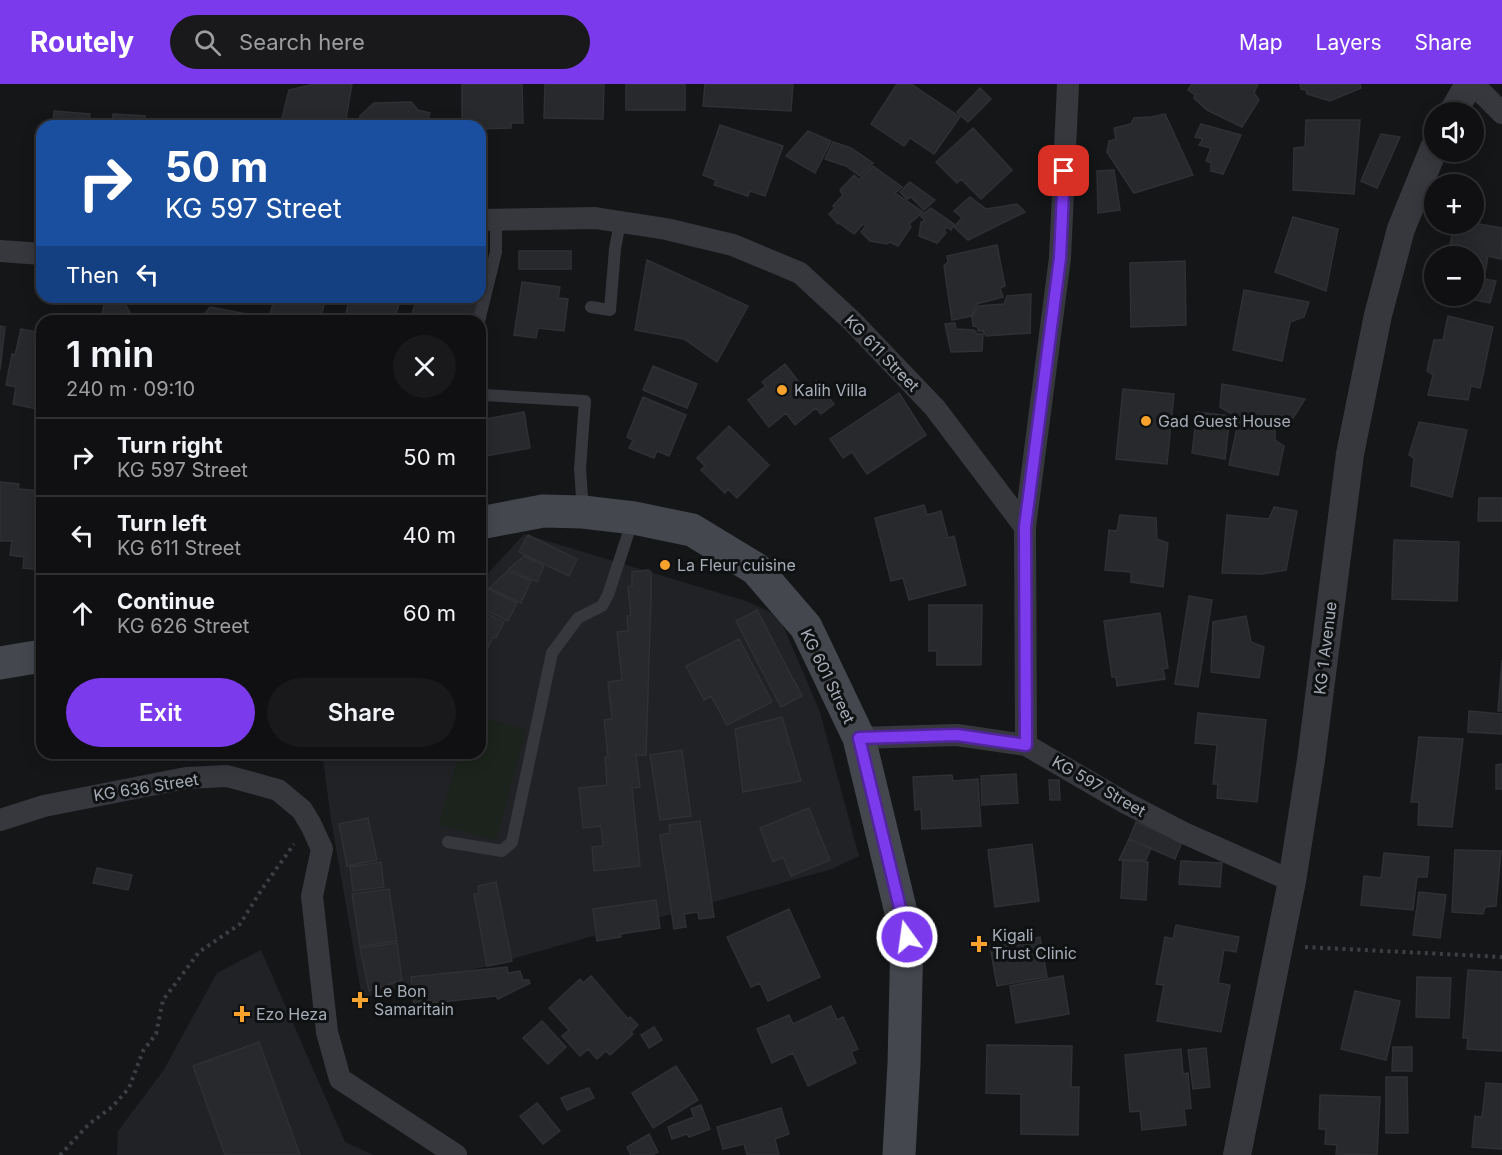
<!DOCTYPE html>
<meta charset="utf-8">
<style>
body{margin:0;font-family:Inter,sans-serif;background:#19191b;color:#f1f3f6;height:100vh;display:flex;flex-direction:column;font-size:22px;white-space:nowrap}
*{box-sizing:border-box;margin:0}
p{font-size:20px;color:#9c9d9f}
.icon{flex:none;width:33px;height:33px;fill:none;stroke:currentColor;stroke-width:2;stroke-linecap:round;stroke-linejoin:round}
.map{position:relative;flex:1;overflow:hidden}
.side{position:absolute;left:36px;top:231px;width:450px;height:444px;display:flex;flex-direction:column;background:#101012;border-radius:18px;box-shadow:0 3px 15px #0003,0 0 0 2px #303032}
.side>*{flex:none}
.banner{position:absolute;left:36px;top:36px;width:450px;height:183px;border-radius:18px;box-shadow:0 3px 15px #0003,0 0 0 2px #303032;background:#1a4fa0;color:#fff;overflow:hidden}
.controls{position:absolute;left:1424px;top:18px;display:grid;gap:12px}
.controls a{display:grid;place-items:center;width:60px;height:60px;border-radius:50%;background:#101012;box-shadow:0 3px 15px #0003,0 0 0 2px #303032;font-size:30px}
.pin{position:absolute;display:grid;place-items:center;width:51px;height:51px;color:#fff;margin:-26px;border-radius:12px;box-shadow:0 3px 9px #0006}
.me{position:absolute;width:66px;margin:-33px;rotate:346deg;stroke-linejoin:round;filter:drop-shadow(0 0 4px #0008)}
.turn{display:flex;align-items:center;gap:21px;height:126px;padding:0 30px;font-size:27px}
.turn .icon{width:78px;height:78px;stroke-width:2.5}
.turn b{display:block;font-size:42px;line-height:51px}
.then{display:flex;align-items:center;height:57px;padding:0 30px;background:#0003;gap:12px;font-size:22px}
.round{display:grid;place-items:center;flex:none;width:63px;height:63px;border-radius:32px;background:#19191b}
.summary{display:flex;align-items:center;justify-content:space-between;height:102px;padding:0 30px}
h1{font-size:36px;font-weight:600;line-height:45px}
.action{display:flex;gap:12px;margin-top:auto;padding:12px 30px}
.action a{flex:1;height:69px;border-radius:36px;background:#7c3aed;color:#fff;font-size:24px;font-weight:600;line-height:69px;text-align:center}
.action a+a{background:#19191b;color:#f1f3f6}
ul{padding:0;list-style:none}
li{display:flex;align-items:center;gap:18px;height:78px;padding:0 30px;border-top:2px solid #303032}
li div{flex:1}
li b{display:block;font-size:22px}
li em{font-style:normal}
header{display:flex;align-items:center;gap:36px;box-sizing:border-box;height:84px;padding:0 30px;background:#7c3aed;color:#fff}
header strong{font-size:28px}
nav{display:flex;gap:33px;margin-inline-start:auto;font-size:21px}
.search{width:420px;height:54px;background:#19191b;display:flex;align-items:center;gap:15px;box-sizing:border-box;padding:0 21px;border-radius:33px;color:#9c9d9f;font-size:22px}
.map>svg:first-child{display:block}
.built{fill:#212225}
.green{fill:#1b231c}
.building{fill:#28292c;stroke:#2f3034;stroke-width:1.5}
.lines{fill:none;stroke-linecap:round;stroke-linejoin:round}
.path{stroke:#3c3f44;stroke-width:4;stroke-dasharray:3 4.5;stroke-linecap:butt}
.service{stroke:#36383d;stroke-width:12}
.minor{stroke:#36383d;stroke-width:22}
.tertiary{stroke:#36383d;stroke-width:28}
.secondary{stroke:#44474d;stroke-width:33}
.route-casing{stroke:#51269a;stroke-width:15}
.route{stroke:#7c3aed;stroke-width:10}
.poi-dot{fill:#faa22b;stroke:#101113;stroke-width:2}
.labels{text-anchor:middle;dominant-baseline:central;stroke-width:6;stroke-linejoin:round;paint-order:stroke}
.street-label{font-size:16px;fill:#a7aeb8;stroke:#101113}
.poi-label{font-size:16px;fill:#a7aeb8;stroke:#101113;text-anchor:start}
</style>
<header>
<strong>Routely</strong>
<div class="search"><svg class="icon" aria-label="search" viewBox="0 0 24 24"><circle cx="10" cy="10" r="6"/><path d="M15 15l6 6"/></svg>Search here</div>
<nav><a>Map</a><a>Layers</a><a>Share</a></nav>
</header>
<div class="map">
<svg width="1502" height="1071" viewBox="0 0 1502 1071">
<rect width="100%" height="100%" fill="#151618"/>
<!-- built -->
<path class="built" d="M524,450L746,517L779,532L820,628L859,772L832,785L487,882L362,914L331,735L323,676L329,669H480V498Z
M261,866L345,1058L374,1071H117L118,1047L163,987L217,889Z"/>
<!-- green -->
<path class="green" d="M480,633L526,646L496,756L439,741L459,669H480Z"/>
<!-- building -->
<path class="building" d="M314,0H352L345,41L280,42L289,6Z
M462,0H522L523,39H511V44L480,45V42H472V39L462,40Z
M545,0H604L603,35L544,34Z
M626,0H685V26H626Z
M705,0H793L791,27L703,22Z
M897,0H911L960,33L934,70L910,54L904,62L871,40Z
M1192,0H1258L1254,9L1259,16L1242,43L1207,26L1194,14L1195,11L1188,6Z
M1300,0H1360L1361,4L1330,17L1307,10L1306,6L1301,5Z
M980,4L991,15L968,38L957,28Z
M411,18L418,26L430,29L425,42H357L360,32L374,19Z
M54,27L90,30L89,42H53Z
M113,30L145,32V42H112Z
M1165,30L1193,91L1134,109L1107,68L1109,57L1116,55L1114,44L1131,40L1134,34L1151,33Z
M1306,36H1360L1354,110L1293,106L1294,64L1305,63Z
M1201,40L1241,51L1223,90L1211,87V79L1206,77L1211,64L1199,61L1203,55L1195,53Z
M720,41L783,62L765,112L750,107L748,112L714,101L716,96L703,91Z
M973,44L1012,86L981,115L961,95L957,99L936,78Z
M808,47L831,57L815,89L786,72Z
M1381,50L1400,53L1377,104L1361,97Z
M833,58L851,64L873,79L860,92L846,82L825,75Z
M873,82L902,103L895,109L923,128L909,140L911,143L898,162L890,158L887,160L870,157L861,148L866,142L863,140L854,150L839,139L838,140L829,130L835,124L833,122L843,111L840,106L854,91L859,96Z
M1114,86L1120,126L1098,129L1097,87Z
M910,98L935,116L924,126L911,113L907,115L900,108Z
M970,113L986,125L1017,120L1025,128L968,156L954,143L962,134L954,127Z
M931,124L954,140L951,146L947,143L944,146L946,149L937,159L919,152L921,138L925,137L921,132Z
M1293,133L1338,145L1326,207L1275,188Z
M1473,139L1502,144L1501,175L1488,172L1484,195L1496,197L1490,219L1454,212H1473V172H1448L1454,140Z
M997,161L1005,202L1000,204L1003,213L977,220L971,232L952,236L944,182L948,178L947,172Z
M519,167H571V185H519Z
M647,176L748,222L717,278L684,255L635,246Z
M1185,177L1186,241L1131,243L1130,179Z
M522,198L560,203L558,214L568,215L564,247L538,244L536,254L514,251Z
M1244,206L1309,218L1304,233L1290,238L1282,277L1233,266Z
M1031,210L1030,249L986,252L983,247H978V243L973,242L972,233L978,222L1004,220L1007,212Z
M275,213H295L324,221L320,237H268Z
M350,213H374L399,220L394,237H344Z
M417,213H478L472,237H410Z
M105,215H122L131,230L132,237H101Z
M210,223L263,233L262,237H199Z
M1448,232L1493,243L1480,304L1471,302L1468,316L1428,311L1433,291L1427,287L1434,256H1443Z
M955,239L956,245L974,246L977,250H983L982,267L951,268L945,240Z
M0,242L5,243L0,286Z
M21,245L42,249V326L13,320L16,303L6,301L12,270L15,271Z
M785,280L805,306L816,297L834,320L821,330L816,324L795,341L786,329L769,343L748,316L766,302L762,298Z
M653,282L697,300L687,324L643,306Z
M1222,300L1305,315L1293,334L1275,331V356L1284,362L1278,391L1229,381L1239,334L1220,323Z
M1123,305L1174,310L1167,380L1116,375Z
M899,309L926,351L867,390L852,368L843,374L830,355Z
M643,313L686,331L669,372L657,367L654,374L629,364L633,356L627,353Z
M480,321H484L486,335L524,328L530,364L480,373Z
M1197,328L1230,332L1225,375L1192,369Z
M1419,338L1467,346L1452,413L1411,402L1414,374L1409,371Z
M729,342L769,381L737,414L728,405L725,409L701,386L705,382L697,374Z
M0,398L19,400L18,405L42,407V486L23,484L24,473L10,471L12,457H0Z
M1479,414H1502V437H1478Z
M924,421L927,431L941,427L948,454L954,452L966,501L909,516L903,494L891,497L875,434Z
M1274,423L1297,427L1286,486L1262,490L1222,489L1227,431L1269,435Z
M1120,431L1156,434L1157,455L1168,459L1163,503L1131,498V488L1105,486L1109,446L1117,447Z
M528,451L577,475L569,492L519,468Z
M1394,456L1459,458L1457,517L1392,515Z
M524,472L544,482L537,498L509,485Z
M648,486L651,488V514L646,671H636L640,703L632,704L640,782L594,787L592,763L603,762L601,742L583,744L579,704L607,701L605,673H608L604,636L612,635L608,598L622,596L617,548L628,547L627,532L631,531L628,503L632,502V488Z
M508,487L531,497L521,519L489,504Z
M486,504L517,519L508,537L480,523V512L483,511Z
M1189,512L1212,516L1198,603L1175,600Z
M929,521H982L981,581H937V567H929Z
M480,526L504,538L496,554L493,553L482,576L480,575Z
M757,526L802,612L781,623L736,537Z
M1160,529L1168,584L1163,585L1165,595L1117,602L1116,593H1112L1104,537Z
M1246,532L1251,558L1264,563L1259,594L1211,588L1213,538Z
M739,555L772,618L727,641L711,612L704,616L686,582Z
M1502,576V627H1498Z
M1469,627L1502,630V650L1468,648Z
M1198,629L1266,636L1257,718L1217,714L1218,700H1213L1217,661L1195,659Z
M782,633L801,697L743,708L735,645Z
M1419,653L1463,655L1452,743L1418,741L1419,718H1411Z
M682,666L691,732L660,736L650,671Z
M1502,680V705H1496V681Z
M1016,690L1018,719L982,721L981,692Z
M952,691L953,697L978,695L981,742L922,745L921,725L915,726L913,693Z
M1049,696H1059L1060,716H1050Z
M809,724L830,776L791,792L783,773L773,778L760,744Z
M368,734L377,776L347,782L339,740Z
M700,737L714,833L699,835L698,828L684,830L686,843L674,845L660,751L670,749L669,741Z
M1136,738L1182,758L1175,775L1129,755Z
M1129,755L1151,764L1146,776H1119Z
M1032,760L1039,817L995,823L988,766Z
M1455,766L1501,767L1496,822L1485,823L1483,830L1452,828Z
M1384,769L1429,773L1427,793H1417L1413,826L1361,821L1364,792L1381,794Z
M1123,776L1148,778L1146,816L1121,814Z
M1181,777L1222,779L1220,803L1179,800Z
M381,778L384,803L353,807L350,783Z
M97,784L132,791L128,806L93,799Z
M496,798L512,877L487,882L474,810L479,809L478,802Z
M389,805L397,857L360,862L352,810Z
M1419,808L1446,811L1440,854L1413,851Z
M656,816L660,844L620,850L621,853L597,857L593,825Z
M789,825L820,893L768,917L760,899L751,903L727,853Z
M1176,841L1239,853L1236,868L1224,866L1218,899L1230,901L1221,948L1157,937L1164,901L1156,900L1165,853L1173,855Z
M1040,853L1047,893L997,902L990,862Z
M397,859L402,896L369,907L360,864Z
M507,883L508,889L520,887L523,896H529L530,899L498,915L496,912L414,921L411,893Z
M1468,886L1502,888V967L1467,965L1468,954H1463Z
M591,892L628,935L630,933L638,941L631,948L633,950L610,971L606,967L597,975L588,965L580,972L562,952L569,946L549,924L580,895L583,899Z
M1063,892L1069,930L1016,939L1010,902Z
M1417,893L1451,894L1449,934L1416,933Z
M1355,907L1400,917L1386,976L1341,965Z
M831,922L837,936L843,933L858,965L851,968L856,979L808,1002L793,969L772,979L757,945L789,931L793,940Z
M542,937L566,963L548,980L523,954Z
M654,943L662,956L649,964L641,951Z
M259,958L300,1071H225L193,982Z
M987,961L1072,962L1071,1003H1079L1078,1051L1021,1050V1010L986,1009Z
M1393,963H1412V987H1392Z
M1206,964L1210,1003L1193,1005L1188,966Z
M1181,965L1183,990L1188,989L1191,1024L1184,1025L1186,1041L1142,1046L1140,1027L1130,1028L1125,971Z
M676,982L698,1016L653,1044L632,1009Z
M1386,993H1407L1408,1049H1386Z
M1486,999L1502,1000V1065L1472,1063L1475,1032L1482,1033Z
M589,1004L594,1014L567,1026L561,1014Z
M1320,1011L1380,1013L1377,1071L1336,1070L1337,1061L1325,1060L1326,1045H1319Z
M537,1019L560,1047L543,1060L520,1032Z
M701,1021L710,1045L689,1053L687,1050L672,1055L668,1043L694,1033L691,1025Z
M781,1024L789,1050L775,1055L779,1071H747L744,1060L723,1065L717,1043Z
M649,1050L658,1068L652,1071H631L627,1063Z"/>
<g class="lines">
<!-- path -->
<path class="path" d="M1305,863L1502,873
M60,1071L89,1040L112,1023L129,1004L143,967L156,950L163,916L199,868L240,840L262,805L294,760"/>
<!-- service -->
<path class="service" d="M591,223L610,226L615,165L620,138
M479,237L496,168V136
M484,311L585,317L580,385L583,427
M448,758L502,767L512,758L552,569L578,534L602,522L608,511L633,435"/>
<!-- minor -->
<path class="minor" d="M1473,0L1502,29
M480,136L595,134L666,145L733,161L800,189L852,237L935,324L1025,443L1026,661
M0,167L42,170
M1025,443L1060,174L1068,0
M859,654L957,651L1026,661L1124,718L1184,749L1292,797
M0,736L44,722L186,694L227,692L278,706L302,726L311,741L322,765L312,812L327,948L340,995L456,1071"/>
<!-- tertiary -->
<path class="tertiary" d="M1453,28L1469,0
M1237,1071L1292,797L1311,676L1350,370L1378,231L1401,145L1434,64"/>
<!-- secondary -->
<path class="secondary" d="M480,439L543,427L583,428L634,434L692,446L756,485L806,543L859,654L907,853L904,980L899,1071
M0,579L42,572"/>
</g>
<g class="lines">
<defs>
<path id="route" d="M907,853L859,654L957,651L1026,661L1025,443L1060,174L1064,87"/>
</defs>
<!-- route casing -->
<use href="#route" class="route-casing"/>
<!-- route -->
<use href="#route" class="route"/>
</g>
<!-- markers -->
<g class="poi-dot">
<circle cx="782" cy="306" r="6"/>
<circle cx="1146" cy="337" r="6"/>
<circle cx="665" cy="481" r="6"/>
<path d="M976 851h6v6h6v6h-6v6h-6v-6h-6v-6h6z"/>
<path d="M357 907h6v6h6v6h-6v6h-6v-6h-6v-6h6z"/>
<path d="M239 921h6v6h6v6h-6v6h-6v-6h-6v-6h6z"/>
</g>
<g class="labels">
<!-- street labels -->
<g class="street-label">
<text transform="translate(882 269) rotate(46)">KG 611 Street</text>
<text transform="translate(1325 564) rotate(-83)">KG 1 Avenue</text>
<text transform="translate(828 592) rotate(64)">KG 601 Street</text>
<text transform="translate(1099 702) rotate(30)">KG 597 Street</text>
<text transform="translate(146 703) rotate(-9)">KG 636 Street</text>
</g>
<!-- poi labels -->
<g class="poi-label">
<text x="794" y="306">Kalih Villa</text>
<text x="1158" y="337">Gad Guest House</text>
<text x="677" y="481">La Fleur cuisine</text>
<text x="992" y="851">Kigali<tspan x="992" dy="18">Trust Clinic</tspan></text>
<text x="374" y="907">Le Bon<tspan x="374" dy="18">Samaritain</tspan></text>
<text x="256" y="930">Ezo Heza</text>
</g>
</g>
</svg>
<div class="controls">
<a><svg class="icon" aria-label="sound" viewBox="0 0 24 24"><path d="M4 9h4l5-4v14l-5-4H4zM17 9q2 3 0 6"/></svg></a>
<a>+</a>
<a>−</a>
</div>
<div class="pin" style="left:1064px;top:87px;background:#d93025"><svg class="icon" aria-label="arrive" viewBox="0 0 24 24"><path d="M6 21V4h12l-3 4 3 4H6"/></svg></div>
<svg class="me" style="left:907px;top:853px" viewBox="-20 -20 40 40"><circle r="17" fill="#7c3aed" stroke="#fff" stroke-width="3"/><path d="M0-11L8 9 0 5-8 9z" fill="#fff"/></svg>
<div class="banner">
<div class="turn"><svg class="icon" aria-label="right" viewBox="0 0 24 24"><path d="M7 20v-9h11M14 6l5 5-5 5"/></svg><div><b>50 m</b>KG 597 Street</div></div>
<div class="then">Then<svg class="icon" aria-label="left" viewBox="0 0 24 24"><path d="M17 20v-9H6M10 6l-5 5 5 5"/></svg></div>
</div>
<section class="side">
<div class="summary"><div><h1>1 min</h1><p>240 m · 09:10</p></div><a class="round"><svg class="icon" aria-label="close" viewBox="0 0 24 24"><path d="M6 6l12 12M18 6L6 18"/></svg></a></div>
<ul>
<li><svg class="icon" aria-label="right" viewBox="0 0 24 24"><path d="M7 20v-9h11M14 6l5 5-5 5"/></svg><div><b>Turn right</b><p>KG 597 Street</p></div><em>50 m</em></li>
<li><svg class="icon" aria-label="left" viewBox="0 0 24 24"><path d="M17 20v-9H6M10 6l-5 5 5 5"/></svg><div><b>Turn left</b><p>KG 611 Street</p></div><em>40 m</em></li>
<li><svg class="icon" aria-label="ahead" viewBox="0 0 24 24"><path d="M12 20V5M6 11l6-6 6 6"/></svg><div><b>Continue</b><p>KG 626 Street</p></div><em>60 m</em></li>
</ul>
<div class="action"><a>Exit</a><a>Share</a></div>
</section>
</div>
